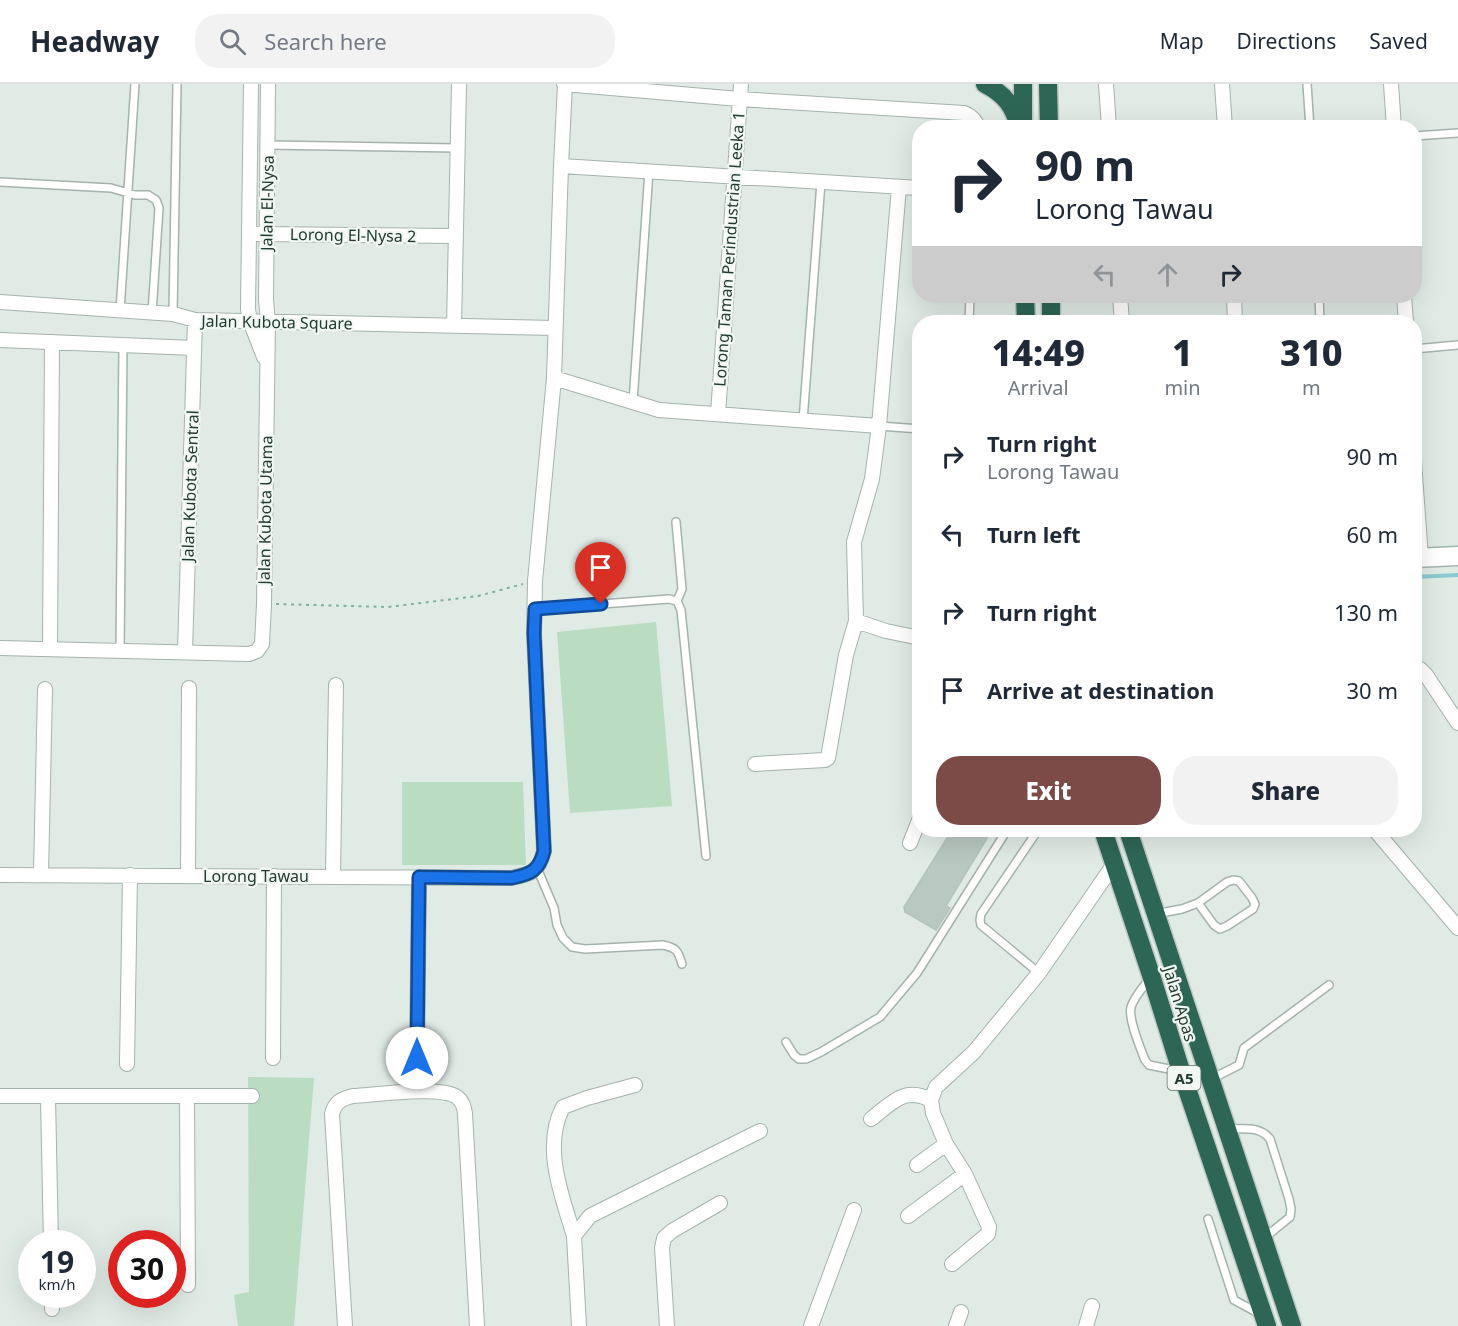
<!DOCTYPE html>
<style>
body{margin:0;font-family:"Noto Sans",sans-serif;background:#f2f2f3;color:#1f2937;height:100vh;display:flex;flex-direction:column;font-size:22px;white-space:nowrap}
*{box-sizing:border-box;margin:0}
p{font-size:20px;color:#747a83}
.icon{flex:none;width:33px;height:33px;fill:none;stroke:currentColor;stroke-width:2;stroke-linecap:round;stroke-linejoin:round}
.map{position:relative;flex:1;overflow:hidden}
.side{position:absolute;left:912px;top:231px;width:510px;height:522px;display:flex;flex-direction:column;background:#fff;border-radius:24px;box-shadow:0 6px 24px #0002}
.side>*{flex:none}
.guide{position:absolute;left:912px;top:36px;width:510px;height:183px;border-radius:24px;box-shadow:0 6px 24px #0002;background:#fff;color:#1f2937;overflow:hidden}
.speed{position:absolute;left:18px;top:1146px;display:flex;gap:12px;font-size:30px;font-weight:700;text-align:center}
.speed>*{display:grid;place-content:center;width:78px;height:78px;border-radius:50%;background:#fff;box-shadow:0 6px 24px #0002;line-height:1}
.speed small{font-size:15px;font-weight:400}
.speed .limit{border:9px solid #d22;background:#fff;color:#111}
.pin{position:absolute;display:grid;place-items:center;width:51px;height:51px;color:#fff;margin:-62px -26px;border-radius:50% 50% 50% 0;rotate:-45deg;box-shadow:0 0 6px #0007}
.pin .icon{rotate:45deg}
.me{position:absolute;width:66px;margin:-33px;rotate:0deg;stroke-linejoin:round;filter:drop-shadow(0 0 4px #0008)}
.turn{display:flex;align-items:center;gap:21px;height:126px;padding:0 24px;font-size:27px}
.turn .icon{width:78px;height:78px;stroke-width:2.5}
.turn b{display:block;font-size:42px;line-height:51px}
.lanes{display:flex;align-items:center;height:57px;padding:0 24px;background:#0003;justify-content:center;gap:30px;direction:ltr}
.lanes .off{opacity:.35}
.eta{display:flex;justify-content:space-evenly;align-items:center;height:102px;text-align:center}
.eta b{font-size:36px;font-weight:800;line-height:42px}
.action{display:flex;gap:12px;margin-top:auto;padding:12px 24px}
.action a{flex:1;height:69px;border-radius:24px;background:#7c4b48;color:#fff;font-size:24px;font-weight:800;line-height:69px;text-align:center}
.action a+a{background:#f2f2f3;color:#1f2937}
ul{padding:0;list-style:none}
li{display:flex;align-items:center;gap:18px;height:78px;padding:0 24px}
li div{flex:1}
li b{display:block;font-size:22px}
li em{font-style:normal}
header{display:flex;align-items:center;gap:36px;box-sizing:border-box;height:84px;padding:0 30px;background:#fff;border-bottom:2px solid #e0e1e3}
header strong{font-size:28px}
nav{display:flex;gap:33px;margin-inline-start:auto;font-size:21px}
.search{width:420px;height:54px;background:#f2f2f3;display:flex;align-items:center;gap:15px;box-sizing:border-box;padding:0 21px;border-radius:24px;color:#747a83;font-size:22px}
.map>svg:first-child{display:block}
.green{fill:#badcc0}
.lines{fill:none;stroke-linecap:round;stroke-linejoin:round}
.stream{stroke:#8ac9cf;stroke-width:4}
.building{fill:#b9c8c1;stroke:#b3c4bc;stroke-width:1.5}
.lane-casing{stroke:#a4b3ac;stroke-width:10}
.street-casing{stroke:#a4b3ac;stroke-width:16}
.secondary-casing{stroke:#a0b6ac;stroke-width:21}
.highway-casing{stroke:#c1c8c6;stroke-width:21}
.path{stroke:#82ae9c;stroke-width:2;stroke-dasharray:3 4.5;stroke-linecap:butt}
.lane{stroke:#fff;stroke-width:7}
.street{stroke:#fff;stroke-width:14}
.secondary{stroke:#fff;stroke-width:18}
.highway{stroke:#2e6656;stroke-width:18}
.route-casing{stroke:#114b97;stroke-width:15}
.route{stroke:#1a73e8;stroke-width:10}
.labels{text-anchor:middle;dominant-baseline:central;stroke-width:4.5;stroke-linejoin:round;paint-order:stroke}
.shield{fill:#f1f8f4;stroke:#60746c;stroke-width:1.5}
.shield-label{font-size:15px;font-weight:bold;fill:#223b32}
.street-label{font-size:16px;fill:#223b32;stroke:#f1f8f4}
</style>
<header>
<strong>Headway</strong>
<div class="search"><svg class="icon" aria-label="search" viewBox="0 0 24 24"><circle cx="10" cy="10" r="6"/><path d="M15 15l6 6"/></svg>Search here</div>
<nav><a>Map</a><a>Directions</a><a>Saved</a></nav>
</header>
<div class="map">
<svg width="1458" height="1242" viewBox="0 0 1458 1242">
<rect width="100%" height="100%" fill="#e1ebe5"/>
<!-- green -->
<path class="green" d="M656,538L672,722L570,729L557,548Z
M402,698H523L526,781H402Z
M248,993L314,994L294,1242H238L234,1211L249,1208Z"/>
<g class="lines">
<!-- stream -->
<path class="stream" d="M1414,493L1458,491"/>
</g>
<!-- building -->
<path class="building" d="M952,746H992L946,822L950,824L936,846L905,828L904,823Z"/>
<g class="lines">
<defs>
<path id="lane" d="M1307,0L1310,44
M1414,52L1458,49
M268,61L458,64
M0,98L111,104L135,111H148L156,116L159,124L152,229
M1319,212L1320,238
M120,227L135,0
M173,230L177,0
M969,238L970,212
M1414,265L1458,261
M633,318L649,87
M803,337L821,98
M879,342L920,345
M676,438L682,505L677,517
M535,525L669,515L677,517L681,526L706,772
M120,567L123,261
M1038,746L981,830L980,836L981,841L1039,889
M537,784L554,824L557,841L563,854L572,863L585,865L663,861C677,864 678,867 682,880
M1155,830L1182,825L1198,819L1227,798L1233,796L1239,797L1252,814L1255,820L1253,825L1227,842L1220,845L1214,841L1198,819
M1150,894C1144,902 1134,913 1131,923C1128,935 1140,963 1145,976L1149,981L1179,987
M786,958L794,971L799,975H806L821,968L880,933L917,889L1007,746
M1213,994L1239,981L1244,964L1329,901
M1229,1045C1244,1045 1260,1042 1270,1055L1289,1115L1291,1125L1290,1133L1264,1154
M1208,1135L1234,1216L1258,1229"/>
<path id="street" d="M251,0L248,225L250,237L264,273
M564,0L739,15L964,29C972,32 976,36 978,44
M1106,0L1109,44
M1222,0L1225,44
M1391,0L1394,44
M561,82L920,104
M899,103L879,342L872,395L854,458L856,537L886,547L920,554
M257,150L456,152
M1120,212L1122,238
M1234,212L1235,238
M1404,212L1406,238
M0,218L173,230L195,236L555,244
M454,242L459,0
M0,256L194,264
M554,294L659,326L879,342
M718,330L741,0
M1414,377L1421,474
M0,564L249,570L257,567L262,560L264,520L268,238L266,216L268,0
M50,565L52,258
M185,568L195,236
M1414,584L1420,585L1426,591L1458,639
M755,680L825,676L828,674L846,571L856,537
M1375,746L1458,844
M910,759L920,734
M0,791L511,794C531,790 539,788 544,767L534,549L535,497L554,294L561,82L565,0
M41,791L45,605
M188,792L189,604
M333,792L336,601
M273,974L274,792
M417,974L419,793
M127,980L130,791
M0,1012H252
M48,1013L51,1160
M187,1013L188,1201
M871,1035C892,1019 904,1002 931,1016
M917,1081L946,1060
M908,1132L965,1090
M574,1152C562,1112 542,1063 563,1023L587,1014L635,1001
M952,1180L988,1150L989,1143L965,1090L946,1060L933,1029L931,1016L936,1003L974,968L1039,889L1114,780
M52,1210V1225
M345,1242L332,1030C335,1018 341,1015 353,1012C375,1011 440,1001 457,1013C463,1018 464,1023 465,1030L477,1242
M579,1242L574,1152L590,1132L760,1047
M667,1242L662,1164L664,1154L672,1147L720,1119
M811,1242L854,1126
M956,1242L961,1228
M1086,1242L1092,1222"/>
<path id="secondary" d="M1414,474L1458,472"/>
<path id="highway" d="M985,0C1006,11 1013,22 1020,44
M1023,0V40
M1048,0L1049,44
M1025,212L1026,238
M1051,212V238
M1103,746L1151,891L1181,987L1267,1242
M1128,746L1292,1242"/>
</defs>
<!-- lane casing -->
<use href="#lane" class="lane-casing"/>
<!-- street casing -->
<use href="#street" class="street-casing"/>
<!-- secondary casing -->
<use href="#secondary" class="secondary-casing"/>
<!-- highway casing -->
<use href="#highway" class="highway-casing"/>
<!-- path -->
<path class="path" d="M276,520L388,523L478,512L523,500"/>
<!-- lane -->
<use href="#lane" class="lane"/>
<!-- street -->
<use href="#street" class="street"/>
<!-- secondary -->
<use href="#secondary" class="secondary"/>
<!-- highway -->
<use href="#highway" class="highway"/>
</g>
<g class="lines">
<defs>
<path id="route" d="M417,974L419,793L512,794C531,790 539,787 544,767L534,549L535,525L601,520"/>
</defs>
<!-- route casing -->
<use href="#route" class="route-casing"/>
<!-- route -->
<use href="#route" class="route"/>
</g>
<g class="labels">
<!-- shield labels -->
<rect class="shield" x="1167.5" y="982" width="33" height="24" rx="4.5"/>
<g class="shield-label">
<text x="1184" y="994">A5</text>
</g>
<!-- street labels -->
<g class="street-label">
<text transform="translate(267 119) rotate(-89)">Jalan El-Nysa</text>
<text transform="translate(353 151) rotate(1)">Lorong El-Nysa 2</text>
<text transform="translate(729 165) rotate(-86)">Lorong Taman Perindustrian Leeka 1</text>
<text transform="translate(277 238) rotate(1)">Jalan Kubota Square</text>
<text transform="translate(190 402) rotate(-88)">Jalan Kubota Sentral</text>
<text transform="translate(265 426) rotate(-89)">Jalan Kubota Utama</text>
<text x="256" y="792">Lorong Tawau</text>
<text transform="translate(1180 920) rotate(73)">Jalan Apas</text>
</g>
</g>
</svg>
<div class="speed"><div>19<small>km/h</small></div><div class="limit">30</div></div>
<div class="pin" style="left:601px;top:520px;background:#d93025"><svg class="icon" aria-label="arrive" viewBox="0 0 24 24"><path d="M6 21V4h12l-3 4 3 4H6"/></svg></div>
<svg class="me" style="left:417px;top:974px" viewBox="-20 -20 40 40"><circle r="19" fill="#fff"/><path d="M0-13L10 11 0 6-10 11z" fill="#1a73e8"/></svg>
<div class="guide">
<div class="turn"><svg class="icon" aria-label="right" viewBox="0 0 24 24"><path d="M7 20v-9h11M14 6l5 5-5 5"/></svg><div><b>90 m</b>Lorong Tawau</div></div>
<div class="lanes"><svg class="icon off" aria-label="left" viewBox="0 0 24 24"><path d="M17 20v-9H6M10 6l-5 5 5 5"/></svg><svg class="icon off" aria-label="ahead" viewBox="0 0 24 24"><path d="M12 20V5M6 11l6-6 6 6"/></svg><svg class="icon" aria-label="right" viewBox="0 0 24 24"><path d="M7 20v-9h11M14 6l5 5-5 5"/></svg></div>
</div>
<section class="side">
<div class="eta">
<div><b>14:49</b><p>Arrival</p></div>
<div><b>1</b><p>min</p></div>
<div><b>310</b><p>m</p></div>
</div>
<ul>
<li><svg class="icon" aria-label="right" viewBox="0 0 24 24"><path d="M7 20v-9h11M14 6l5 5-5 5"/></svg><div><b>Turn right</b><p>Lorong Tawau</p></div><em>90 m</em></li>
<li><svg class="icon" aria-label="left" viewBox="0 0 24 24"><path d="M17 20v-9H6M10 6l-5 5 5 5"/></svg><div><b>Turn left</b></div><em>60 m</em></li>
<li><svg class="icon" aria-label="right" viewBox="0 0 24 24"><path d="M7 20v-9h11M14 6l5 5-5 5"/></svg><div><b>Turn right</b></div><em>130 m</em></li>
<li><svg class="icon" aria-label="arrive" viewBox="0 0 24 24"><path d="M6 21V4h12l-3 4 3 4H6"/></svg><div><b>Arrive at destination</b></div><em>30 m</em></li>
</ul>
<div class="action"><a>Exit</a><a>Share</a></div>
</section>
</div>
